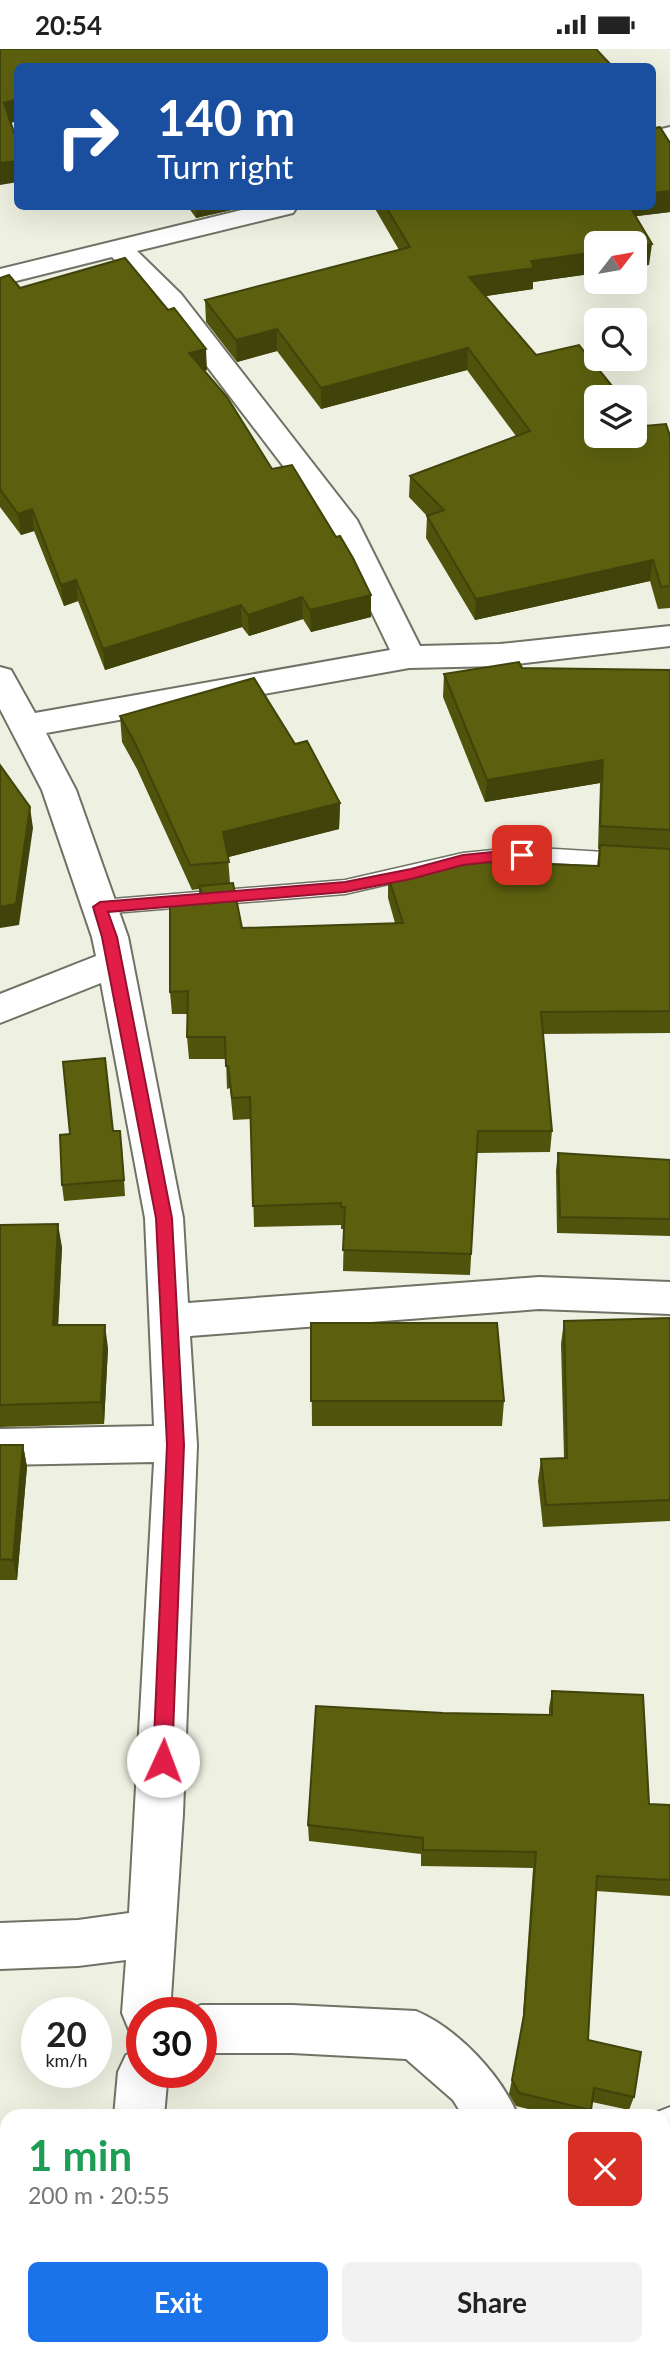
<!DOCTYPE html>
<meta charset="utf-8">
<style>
body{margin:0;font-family:Lato,sans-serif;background:#f2f2f2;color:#222;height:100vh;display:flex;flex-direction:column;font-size:26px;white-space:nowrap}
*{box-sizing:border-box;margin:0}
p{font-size:23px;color:#767676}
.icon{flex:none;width:38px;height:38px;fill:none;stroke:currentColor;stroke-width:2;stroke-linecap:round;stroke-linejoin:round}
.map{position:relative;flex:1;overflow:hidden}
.details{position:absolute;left:0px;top:2060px;width:670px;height:247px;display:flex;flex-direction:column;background:#fff;border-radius:21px 21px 0 0;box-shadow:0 7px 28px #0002}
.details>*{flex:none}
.guide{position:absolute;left:14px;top:14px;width:642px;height:147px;border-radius:10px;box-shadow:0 7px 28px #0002;background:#1a4fa0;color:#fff;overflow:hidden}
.needle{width:46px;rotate:59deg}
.tools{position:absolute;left:584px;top:182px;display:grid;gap:14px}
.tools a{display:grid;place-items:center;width:63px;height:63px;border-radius:10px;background:#fff;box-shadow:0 7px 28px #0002;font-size:35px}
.speed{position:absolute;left:21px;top:1948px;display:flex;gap:14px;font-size:35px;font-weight:700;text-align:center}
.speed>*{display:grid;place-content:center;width:91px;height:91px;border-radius:50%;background:#fff;box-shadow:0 7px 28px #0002;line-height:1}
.speed small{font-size:18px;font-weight:400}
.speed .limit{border:10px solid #d22;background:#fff;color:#111}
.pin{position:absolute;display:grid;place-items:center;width:60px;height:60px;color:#fff;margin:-30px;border-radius:14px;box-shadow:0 4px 10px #0006}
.me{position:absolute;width:77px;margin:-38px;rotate:2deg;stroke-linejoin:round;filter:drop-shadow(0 0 5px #0008)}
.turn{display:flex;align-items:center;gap:24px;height:147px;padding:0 28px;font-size:32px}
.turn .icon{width:91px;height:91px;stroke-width:2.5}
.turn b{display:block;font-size:49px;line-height:60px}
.round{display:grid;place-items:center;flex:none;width:74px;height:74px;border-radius:10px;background:#f2f2f2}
.head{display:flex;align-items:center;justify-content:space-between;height:119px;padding:0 28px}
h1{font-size:42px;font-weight:700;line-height:52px;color:#1e9e55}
.action{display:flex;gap:14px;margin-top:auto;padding:14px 28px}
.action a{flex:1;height:80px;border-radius:10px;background:#1a73e8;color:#fff;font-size:28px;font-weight:700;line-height:80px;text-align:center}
.action a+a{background:#f2f2f2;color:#222}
.status{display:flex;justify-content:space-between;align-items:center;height:49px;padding:0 35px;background:#fff;direction:ltr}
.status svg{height:19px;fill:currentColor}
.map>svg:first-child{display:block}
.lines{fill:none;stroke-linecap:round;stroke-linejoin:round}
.lane-casing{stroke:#707265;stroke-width:3}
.street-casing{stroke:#707265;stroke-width:4}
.lane{fill:#fff;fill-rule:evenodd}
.street{fill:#fff;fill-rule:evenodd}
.wall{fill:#4f530c}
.shaded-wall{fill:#40430a}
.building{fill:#5c600e;stroke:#40430a;stroke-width:2}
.route{fill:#e11d48;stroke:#92132f;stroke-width:2}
</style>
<div class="status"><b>20:54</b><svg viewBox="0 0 49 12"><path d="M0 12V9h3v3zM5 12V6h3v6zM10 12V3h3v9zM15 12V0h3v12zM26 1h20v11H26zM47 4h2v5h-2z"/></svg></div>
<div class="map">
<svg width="670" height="2305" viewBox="0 0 670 2305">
<rect width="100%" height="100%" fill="#eef0e1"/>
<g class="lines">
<defs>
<path id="lane" d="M522,798L670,807V821L522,812L463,818L345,845L100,865L93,863L90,858L93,853L100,851L345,831L463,804Z"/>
<path id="street" d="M670,78V94L653,98V82Z
M254,158H297L293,164L137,202L181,245L357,471L420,597L500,595L670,577V597L500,617L409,619L46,684L76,741L128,888L183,1169L188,1254L539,1228L670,1233V1265L539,1260L190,1287L197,1396L183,1765L170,1964H142V1986L129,1981L122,1964L126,1911L78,1917L0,1920V1874L78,1871L129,1864L154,1413L0,1416V1380L154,1377L145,1169L101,934L0,974V945L96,907L92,888L42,741L0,660V618L11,621L35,664L390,601L332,481L161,257L112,208L0,236V220Z
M201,1956H292L416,1962C457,1979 501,2026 518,2067H463L453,2051L406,2010L292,2004H201V1964H184Z
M142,1999V2023H168L164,2067H114L118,2023L126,2006Z
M670,2058V2108L663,2110V2067H647Z
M84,2300H136L135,2305H83Z"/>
</defs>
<!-- lane casing -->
<use href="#lane" class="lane-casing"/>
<!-- street casing -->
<use href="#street" class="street-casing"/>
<!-- lane -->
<use href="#lane" class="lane"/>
<!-- street -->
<use href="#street" class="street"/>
</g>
<!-- wall -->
<path class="wall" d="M654,79L670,94V163L636,167L649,216L597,194V224L533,233V240L485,247L536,306L644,377L670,387V559L658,560L650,532L475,571L426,489L427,467L409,448L410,427L516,387L467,321L321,360L277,302L237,313L206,273L205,251L399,201L374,158H653Z
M188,158H245L196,169Z
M0,229L20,239L207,321L204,322L272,420L336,488L371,546V568L311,583L303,570L249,587L242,578L105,621L78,552L64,557L34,482L21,486L0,458Z
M522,619L670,621V984L543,985L552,1082L550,1103L477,1104L470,1226L343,1222L344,1180H341V1176L254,1178L251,1070L233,1071L230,1039L227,1040L226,1010H189L187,988L188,965H172L170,943L199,850V840L192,841L137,720L122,693L120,667L295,695L340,754L339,780L228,808L230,834L242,879L395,874L388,849V827L597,817L599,800H598L600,734L485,753L443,648L444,625Z
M113,1082L122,1098L125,1147L64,1152L62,1136Z
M558,1104L670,1111V1187L557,1184L556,1121Z
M0,1176L62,1198L58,1276L108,1299L104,1375L0,1378Z
M670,1269V1472L543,1478L538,1432L541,1410L564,1409L561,1295L564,1272Z
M311,1274L504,1352L502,1377H312Z
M0,1396H23L27,1418L17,1531H0Z
M552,1642L649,1755L670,1756V1847L596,1842L588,1991L634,2048L629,2061L592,2053L590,2067H556L516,2057L509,2045L522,1980L533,1819L421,1817V1805L309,1792L308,1776L443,1664L549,1666V1659Z"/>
<!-- shaded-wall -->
<path class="shaded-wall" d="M18,50V72L7,75L4,54Z
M18,112V133L0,136V114Z
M670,142V163L622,169L623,158H653V144Z
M196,158H245L196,169Z
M652,195L649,216L635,218V197Z
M597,203V224L533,233V240L467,250L469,228L531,212Z
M277,280V302L237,313L236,291Z
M468,299L467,321L321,360V339Z
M206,300L207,321L190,325L189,304Z
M32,460L34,482L21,486L18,465Z
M653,511L650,532L475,571L476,550Z
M76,531L78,552L64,557L61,536Z
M371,546V568L311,583L310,561Z
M302,548L303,570L249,587L248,566Z
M241,556L242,578L105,621L103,600Z
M603,711L600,734L485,753L487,731Z
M340,754L339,780L225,809L223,783Z
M30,758L33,779L19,876L0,879V858Z
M58,1175L62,1198L57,1299L53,1276Z
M105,1276L108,1299L104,1375L101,1353Z
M23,1396L27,1418L17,1531L13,1511Z"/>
<!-- building -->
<path class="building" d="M0,0H596L613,18H18V50L4,54L18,95V112L0,114Z
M653,67L654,79L660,78L670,94V142L653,144Z
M386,158H630L652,195L635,197V194H597V203L531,212L534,219L469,228L536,306L579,296L621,348H597V387H635V366L644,377L666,375L670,387V537L661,538L653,511L476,550L427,467L444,461L410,427L530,382L468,299L321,339L277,280L236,291L205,251L410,198Z
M125,209L168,261L174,259L206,300L189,304L227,348L272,420L292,416L336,488L340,487L353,509L371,546L310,561L302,548L248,566L241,556L103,600L76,531L61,536L32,460L18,465L0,440V229L9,226L20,239Z
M519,613L522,619L670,621V781L600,777L603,711L487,731L444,625Z
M254,629L295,695L307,692L340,754L223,783L229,813L190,816L135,694L120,667Z
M0,716L30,758L16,855L0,858Z
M600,796L670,800V962L541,963L552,1082H478L471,1205L343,1201L345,1158H341V1154L253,1157L250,1048L232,1049L228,1017H226L225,988H187L188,942L170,943V854L204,849L199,837L233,834L242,879L403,874L388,827L483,813L599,817Z
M105,1009L113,1082H120L124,1131L62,1136L60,1086L70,1085L63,1013Z
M558,1104L670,1111V1170L560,1168Z
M58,1175L53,1276H105L101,1353L0,1356V1176Z
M670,1269V1451L546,1456L541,1410L567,1409L564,1272Z
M311,1274H497L504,1352H311Z
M0,1396H23L13,1511L0,1510Z
M552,1642L643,1646L649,1755L670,1756V1831L597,1827L588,1991L641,2003L634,2048L594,2039L591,2061L519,2044L512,2031L524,1966L536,1803L423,1801V1789L308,1776L316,1657L443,1664L552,1666Z"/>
<!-- route -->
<path class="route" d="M522,800L529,806L527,809L463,816L411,830L345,843L108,863L117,888L172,1169L184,1396L172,1712L169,1718L163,1721L156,1718L153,1712L167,1396L156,1169L102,888L93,858L100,853L345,833L411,820L463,806Z"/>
</svg>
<div class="tools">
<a><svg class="needle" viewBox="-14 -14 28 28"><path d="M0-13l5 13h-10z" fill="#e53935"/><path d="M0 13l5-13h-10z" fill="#767676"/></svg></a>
<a><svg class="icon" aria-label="search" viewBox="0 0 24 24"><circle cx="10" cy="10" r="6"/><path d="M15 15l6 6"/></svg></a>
<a><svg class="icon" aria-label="layers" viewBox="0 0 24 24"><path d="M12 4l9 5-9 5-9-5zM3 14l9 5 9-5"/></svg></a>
</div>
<div class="speed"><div>20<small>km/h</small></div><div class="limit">30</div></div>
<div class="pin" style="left:522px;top:806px;background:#d93025"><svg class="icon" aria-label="arrive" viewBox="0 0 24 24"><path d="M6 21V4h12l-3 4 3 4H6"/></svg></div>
<svg class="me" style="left:163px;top:1712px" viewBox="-20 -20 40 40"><circle r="19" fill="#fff"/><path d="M0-13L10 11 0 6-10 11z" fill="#e11d48"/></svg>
<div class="guide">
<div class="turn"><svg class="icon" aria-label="right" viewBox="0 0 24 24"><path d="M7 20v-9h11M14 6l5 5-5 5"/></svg><div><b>140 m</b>Turn right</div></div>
</div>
<section class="details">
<div class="head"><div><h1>1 min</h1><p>200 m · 20:55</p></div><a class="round" style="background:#d93025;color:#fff"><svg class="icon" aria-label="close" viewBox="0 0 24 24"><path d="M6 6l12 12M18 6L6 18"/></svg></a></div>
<div class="action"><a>Exit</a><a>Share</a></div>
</section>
</div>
